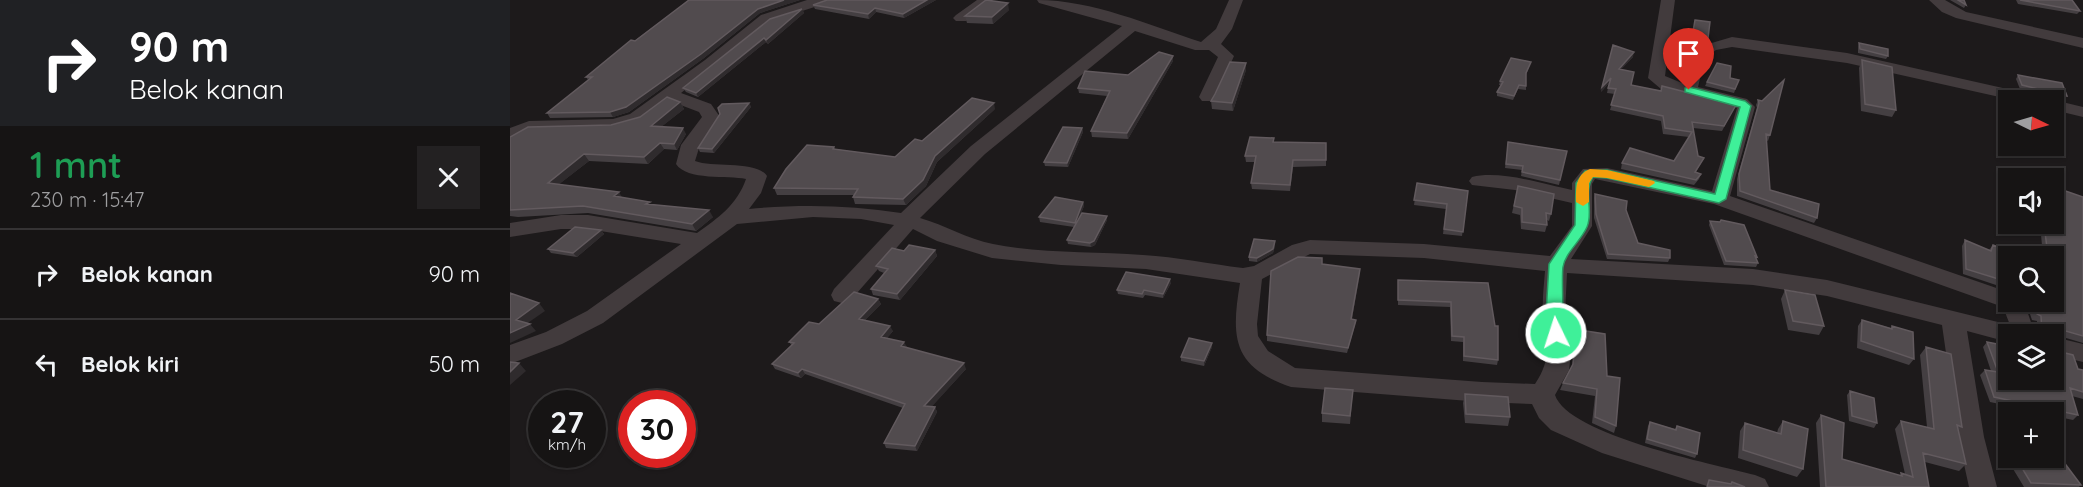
<!DOCTYPE html>
<html lang="id">
<meta charset="utf-8">
<style>
body{margin:0;font-family:Quicksand,sans-serif;background:#232122;color:#f1f3f6;height:100vh;display:flex;flex-direction:column;font-size:22px;white-space:nowrap}
*{box-sizing:border-box;margin:0}
p{font-size:20px;color:#9e9ea0}
.icon{flex:none;width:33px;height:33px;fill:none;stroke:currentColor;stroke-width:2;stroke-linecap:round;stroke-linejoin:round}
.map{position:relative;flex:1;overflow:hidden}
.sheet{display:flex;flex-direction:column;background:#161414;width:510px}
.sheet>*{flex:none}
.top-card{background:#202124;color:#fff;overflow:hidden}
.needle{width:39px;rotate:95deg}
.tools{position:absolute;left:1488px;top:90px;display:grid;gap:12px}
.tools a{display:grid;place-items:center;width:66px;height:66px;border-radius:0px;background:#161414;box-shadow:0 2px 4px #0004,0 0 0 2px #353334;font-size:30px}
.speed{position:absolute;left:18px;top:390px;display:flex;gap:12px;font-size:30px;font-weight:700;text-align:center}
.speed>*{display:grid;place-content:center;width:78px;height:78px;border-radius:50%;background:#161414;box-shadow:0 2px 4px #0004,0 0 0 2px #353334;line-height:1}
.speed small{font-size:15px;font-weight:400}
.speed .limit{border:9px solid #d22;background:#fff;color:#111}
.pin{position:absolute;display:grid;place-items:center;width:51px;height:51px;color:#fff;margin:-62px -26px;border-radius:50% 50% 50% 0;rotate:-45deg;box-shadow:0 0 6px #0007}
.pin .icon{rotate:45deg}
.me{position:absolute;width:66px;margin:-33px;rotate:356deg;stroke-linejoin:round;filter:drop-shadow(0 0 4px #0008)}
.turn{display:flex;align-items:center;gap:21px;height:126px;padding:0 30px;font-size:27px}
.turn .icon{width:78px;height:78px;stroke-width:2.5}
.turn b{display:block;font-size:42px;line-height:51px}
.round{display:grid;place-items:center;flex:none;width:63px;height:63px;border-radius:0px;background:#232122}
.headline{display:flex;align-items:center;justify-content:space-between;height:102px;padding:0 30px}
h1{font-size:36px;font-weight:600;line-height:45px;color:#1e9e55}
ul{padding:0;list-style:none}
li{display:flex;align-items:center;gap:18px;height:90px;padding:0 30px;border-top:2px solid #353334}
li div{flex:1}
li b{display:block;font-size:22px}
li em{font-style:normal}
main{display:flex;flex:1;min-height:0}
.map>svg:first-child{display:block}
.lines{fill:none;stroke-linecap:round;stroke-linejoin:round}
.minor{fill:#423b3d;fill-rule:evenodd}
.wall{fill:#443f42}
.shaded-wall{fill:#2f2b2d}
.building{fill:#514b4e;stroke:#625a5e;stroke-width:1.5}
.route{fill:#3ff099;stroke:#299c63;stroke-width:1.5}
.slow{fill:#f59e0b}
</style>
<main>
<section class="sheet">
<div class="top-card">
<div class="turn"><svg class="icon" aria-label="right" viewBox="0 0 24 24"><path d="M7 20v-9h11M14 6l5 5-5 5"/></svg><div><b>90 m</b>Belok kanan</div></div>
</div>
<div class="headline"><div><h1>1 mnt</h1><p>230 m · 15:47</p></div><a class="round"><svg class="icon" aria-label="close" viewBox="0 0 24 24"><path d="M6 6l12 12M18 6L6 18"/></svg></a></div>
<ul>
<li><svg class="icon" aria-label="right" viewBox="0 0 24 24"><path d="M7 20v-9h11M14 6l5 5-5 5"/></svg><div><b>Belok kanan</b></div><em>90 m</em></li>
<li><svg class="icon" aria-label="left" viewBox="0 0 24 24"><path d="M17 20v-9H6M10 6l-5 5 5 5"/></svg><div><b>Belok kiri</b></div><em>50 m</em></li>
</ul>
</section>
<div class="map">
<svg width="1573" height="487" viewBox="0 0 1573 487">
<rect width="100%" height="100%" fill="#1d1a1b"/>
<g class="lines">
<!-- minor -->
<path class="minor" d="M297,0H319L317,3L261,21L171,93L201,104L210,117L190,145L185,161C203,168 246,160 257,176L251,193L239,209C291,204 340,205 391,213L461,146L612,26L529,3L527,0C583,0 638,25 691,42L706,29L719,0H733L722,29L711,44L724,56L704,101H692L689,97L708,57L699,50H685L625,31L475,154L410,218C435,225 457,239 483,244C532,254 584,251 633,255C667,257 700,264 733,268L744,266L782,245L800,240L914,244L1040,256L1062,226V203L1005,190L962,185L959,181L962,177C990,170 1034,184 1062,190V183L1073,169L1097,168L1202,191L1227,108L1151,89L1138,78L1151,0H1165L1155,76L1172,83L1177,62L1188,47L1222,37L1337,53L1529,96L1531,100H1503L1337,63L1222,47L1206,50L1195,58L1188,87L1237,99L1245,107L1220,196L1498,292V302H1514L1525,334H1498V342L1457,331L1474,437L1487,487H1459L1448,437L1432,325L1317,296L1243,285L1057,273L1055,314L1061,353L1059,370L1045,395C1058,435 1203,464 1245,475L1255,479L1259,487H1200L1092,453L1041,430L1029,418L1022,404L972,402L781,387C722,367 721,337 730,283L636,269L551,265L482,258L427,241L403,229L340,301L332,303L324,301L321,295L324,289L384,225L351,219L303,217L227,224L93,323L52,344L0,364V345L36,332L77,311L171,244L78,229H51L0,237V223L51,215H78L187,233C208,218 227,205 236,179C218,175 177,181 166,164L171,145L192,117L189,112L160,101L132,122L104,129L22,131C13,135 9,142 0,144V128L19,121L103,119L120,114L195,60L251,15ZM1085,179L1204,204L1493,307L1500,325L1317,280L1243,269L1061,259L1082,226V184ZM800,254L914,258L1035,271C1034,285 1032,300 1033,314C1034,345 1044,355 1025,384L972,382L785,368L758,351L748,336L747,324L752,279Z
M467,0H483L456,21H446L443,18L446,15Z
M1419,0H1435L1456,12L1573,38V48L1446,18L1432,12Z
M1541,100H1544L1573,107V117L1544,110V100Z
M1544,337L1573,344V362L1544,355Z"/>
</g>
<!-- wall -->
<path class="wall" d="M179,0H290L250,13L194,58L119,112L103,117L40,118L37,113L78,80L76,77Z
M426,0L394,18L366,12L359,19L305,9L303,5Z
M1440,0H1454L1456,5L1454,8Z
M1504,0H1562L1570,11L1567,14L1508,4L1506,0Z
M292,9L294,13L258,44L256,42L188,97L176,92L173,88Z
M499,10L483,24L457,23L455,16Z
M1185,20L1198,38L1197,42L1185,47L1180,46Z
M1349,43L1378,56L1376,59L1348,53V47Z
M1103,45L1123,57L1111,69L1121,85L1226,105L1212,131L1183,128L1188,156L1194,158L1186,172L1191,174L1189,179L1184,185L1111,169L1112,163L1164,161L1179,137L1153,134L1151,121L1100,110L1105,94L1097,93L1099,83L1091,92Z
M663,56V61L618,139L582,137L581,131L597,96L569,93L568,88L618,75Z
M1352,60L1386,110L1382,117L1351,111L1349,68Z
M1021,62L1016,75V90L1008,89L1003,100L987,96V92L991,85H989L990,81Z
M736,63V70L723,111L702,109L701,101Z
M1508,75L1557,96L1554,100L1545,98L1543,100H1533L1529,94L1510,89L1506,79Z
M1220,78L1229,80L1224,93L1195,86L1197,82Z
M1248,100L1260,135L1258,141L1256,140L1260,190L1307,218L1304,223L1227,196V179L1247,108L1246,105Z
M170,102L174,109L152,126L176,134L167,150L154,149L138,164L79,161L49,184L112,197L142,205L203,217L186,231L78,213L8,217L0,216V137L101,125L130,117Z
M239,103L241,107L204,153L190,152L188,148Z
M485,109L427,162L416,186L396,205L345,204L343,197L344,195H267L264,188L324,147L325,149L385,157L412,141Z
M572,128L573,132L558,167L535,166L534,162Z
M764,138V142L816,143V166L783,167L780,191L742,189L741,183L745,162H736L735,156Z
M998,142L1057,151L1049,185L1011,176L1012,170L995,168Z
M907,183L958,191L952,236L933,234L936,209L904,205Z
M1008,186L1041,214L1039,221L1037,220V225L1035,232L1011,229L1010,215L1002,213Z
M1085,194L1116,210L1128,243L1160,258L1158,262L1097,259L1084,218V198Z
M1573,197V343L1546,335L1547,351L1568,369L1573,370V399L1562,396L1568,415L1563,420L1544,416V412H1527L1480,402L1470,375L1475,370L1481,371L1473,347L1477,342L1544,380V334H1527V321L1522,320L1516,302H1544V256H1533L1530,224H1544Z
M573,202L574,206L569,218L597,216V220L585,245L581,247L558,244L557,240L564,227L530,222L529,217Z
M1200,221L1247,257L1246,259L1248,263L1246,267L1214,265L1199,225Z
M91,230L94,234L67,257L41,253L38,249Z
M1455,240L1479,250L1483,245L1510,255L1514,250L1531,256H1498V289L1453,274L1452,246Z
M765,246L763,253L747,262L739,261V257Z
M425,250L427,256L390,300L363,295L361,289L374,273L369,271L366,266L394,251Z
M812,264L850,269L842,319L846,320L845,325L837,353L757,341V335Z
M888,280L978,283L988,360L987,365L953,361V342L941,341L940,307L888,305Z
M661,283L653,298L635,295L633,298L608,294L607,290Z
M1275,290L1314,326L1309,335L1278,330L1271,299Z
M368,299L371,304L355,320L383,331L377,338L397,347L396,348L456,369L421,407H425L427,412L407,451L376,448L374,443L393,408L295,374L291,378L265,369L262,364L282,346L279,342Z
M1352,320L1381,328L1382,326L1404,359L1399,365L1347,348L1348,326Z
M1063,329L1097,376L1106,426L1104,433L1082,423L1085,396L1050,390L1053,383L1062,367L1063,353L1061,335Z
M702,347L694,366L671,361V357Z
M1416,347L1452,427L1448,431L1456,464L1449,471L1415,462L1419,487H1310L1306,423L1311,415L1332,459L1390,476L1391,473L1395,474L1385,429L1391,421L1417,427L1410,355Z
M843,390L840,424L812,422V413Z
M1340,391L1367,423L1364,428L1339,421L1337,395Z
M955,394L1000,417L998,426L955,423L953,403Z
M1273,421L1293,469L1287,477L1228,458L1230,431L1235,423L1267,433L1268,429Z
M1140,422L1165,429L1167,426L1187,454L1185,458L1135,443L1138,426Z
M1497,443H1498V458H1544L1571,485L1569,487H1514L1491,449Z"/>
<!-- shaded-wall -->
<path class="shaded-wall" d="M274,0H290L250,13L194,58L119,112L103,117L100,112L248,9Z
M417,0H426L394,18L393,14Z
M498,3L499,10L483,24L482,17Z
M365,8L366,12L359,19L358,14Z
M292,9L294,13L258,44L256,40Z
M254,38L256,42L188,97L186,93Z
M1198,38L1197,42L1185,47L1186,44Z
M1124,52L1123,57L1107,74L1109,69Z
M663,56V61L618,139L617,133Z
M736,63V70L723,111L722,103Z
M1101,78L1099,83L1091,92L1092,87Z
M170,102L174,109L145,132L141,126Z
M239,103L241,107L204,153L202,149Z
M484,103L485,109L427,162L416,186L396,205L393,199L425,156Z
M173,128L176,134L167,150L164,144Z
M572,128L573,132L558,167L557,163Z
M150,143L154,149L138,164L134,157Z
M74,154L79,161L43,189L38,183Z
M109,192L113,199L104,196Z
M573,202L574,206L566,227L565,223Z
M199,210L203,217L186,231L182,224Z
M597,216V220L585,245L581,247L580,243Z
M91,230L94,234L67,257L63,253Z
M765,241V246L763,253L747,262V258Z
M425,250L427,256L390,300L387,294Z
M850,269V274L841,324V319Z
M660,279L661,283L653,298V294Z
M368,299L371,304L351,324L349,319Z
M29,303L35,311L12,327L6,320Z
M20,324L26,331L0,343V333Z
M380,326L383,331L373,343L371,337Z
M394,342L397,347L393,352L391,346Z
M702,343V347L694,366V361Z
M9,363L16,371L0,385V372Z
M454,363L456,369L417,412L414,406Z
M292,369L295,374L291,378L288,373Z
M425,407L427,412L407,451L405,446Z"/>
<!-- building -->
<path class="building" d="M179,0H274L248,9L191,54L116,107L100,112L37,113L82,77H76L121,40L125,41Z
M317,0H417L393,14L365,8L358,14L303,5Z
M476,0L498,3L482,17L455,16Z
M1448,0H1454L1456,5Z
M1510,0H1562L1570,11Z
M292,9L256,40L254,38L186,93L173,88L260,19Z
M1185,20L1200,22L1198,38L1186,44L1181,43Z
M1349,43L1378,49V56L1350,49Z
M1103,45L1124,52L1109,69L1124,72L1121,85L1151,91L1152,86L1226,105L1214,126L1182,122L1188,156L1194,158L1185,172L1191,174L1186,180L1112,163L1120,148L1164,161L1182,132L1155,128L1153,116L1101,105L1106,89L1098,88L1101,78L1092,87Z
M649,52L663,56L617,133L581,131L600,91L568,88L575,71L618,75Z
M1001,58L1021,62L1016,73V86L1009,85L1004,96L987,92L993,82L990,81Z
M1352,60L1382,67L1386,110L1355,104Z
M720,62L736,63L722,103L701,101L705,94Z
M1207,63L1221,66L1220,78L1229,80L1225,89L1197,82Z
M1508,75L1552,83L1557,96L1547,94L1544,98L1536,97L1532,90L1512,85Z
M1274,80L1260,135L1256,134L1260,190L1309,204L1307,218L1230,191L1229,174L1249,103L1248,100L1252,101Z
M157,97L170,102L141,126L173,128L164,144L150,143L134,157L74,154L38,183L109,192L104,196L140,202L136,204L199,210L182,224L73,206L0,210V137L18,127L101,125L130,117Z
M462,98L484,103L425,156L413,180L393,199L343,197L348,189L264,188L276,169L297,145L324,147L323,149L385,157L405,139L412,141Z
M239,103L202,149L188,148L210,114L208,108L212,104Z
M553,127L572,128L557,163L534,162Z
M740,137L764,138L763,142L816,143V160H783L780,185L741,183L746,156H735Z
M998,142L1057,151L1050,180L1012,172L1013,166L996,164Z
M907,183L958,191L953,232L934,229L937,204L904,200Z
M1008,186L1044,194L1041,214L1036,213L1037,225L1012,222V208L1004,206Z
M1544,187L1573,197V336L1549,329L1546,332L1547,351L1563,355L1568,369L1573,370V392L1560,388L1568,415L1484,397L1475,370L1488,372L1477,342L1498,346V380H1544V334H1532L1531,316L1527,314L1522,302H1544V256H1538L1534,224H1544Z
M1085,194L1117,201L1116,210L1128,243L1160,250V258L1098,254L1086,214Z
M545,197L573,202L565,223L529,217Z
M572,213L597,216L584,241L580,243L557,240Z
M1211,220L1234,225L1247,257L1245,256L1248,263L1216,261L1200,221L1210,222Z
M65,227L91,230L63,253L38,249Z
M744,239L765,241L763,249L747,258L739,257Z
M1455,240L1481,251L1483,245L1512,256L1514,250L1531,256H1498V282L1456,269Z
M399,245L425,250L387,294L361,289L378,269L366,266L382,248L394,251Z
M788,257L812,258V264L850,269L841,319L846,320L838,348L757,335L761,271Z
M616,272L660,279L653,294L634,290L632,294L607,290Z
M888,280L978,283L985,326H988V360L954,356V337L942,336L941,302L888,300Z
M1275,290L1305,295L1314,326L1283,321Z
M344,292L368,299L349,319L380,326L371,337L394,342L391,346L454,363L414,406L425,407L405,446L374,443L395,404L292,369L288,373L262,364L284,343L279,342L299,322L309,324Z
M0,293L29,303L6,320L20,324L0,333Z
M1352,320L1382,329V326L1403,332L1404,359L1351,341Z
M1063,329L1095,334L1097,376L1110,378L1106,426L1085,417L1087,389L1053,383L1063,364L1065,346Z
M679,338L702,343L694,361L671,357Z
M1416,347L1441,354L1452,427L1447,425L1456,464L1413,453L1419,487H1316L1311,415L1334,423L1332,459L1392,476L1391,473L1403,477L1391,421L1424,429Z
M0,362L9,363L0,372Z
M815,388L843,390L840,416L812,413Z
M1340,391L1364,398L1367,423L1342,416Z
M955,394L998,397L1000,417L956,414Z
M1273,421L1298,429L1293,469L1233,450L1235,423L1271,434Z
M1140,422L1166,430L1167,426L1190,433L1187,454L1137,439Z
M1544,449L1571,485L1521,483L1506,458H1544Z
M1199,480L1221,484L1222,482L1235,487H1197Z"/>
<!-- route -->
<path class="route" d="M1179,87L1235,101L1241,106L1216,199L1209,203L1097,178L1083,177C1073,192 1084,212 1077,227C1071,241 1055,253 1053,267C1051,280 1055,332 1052,337H1041L1036,314L1039,264L1065,225L1066,183L1075,171L1097,170L1205,194L1230,107L1175,92V88Z"/>
<!-- slow -->
<path class="slow" d="M1080,169L1097,170L1144,181L1145,183L1139,187L1097,178L1083,177L1079,183V202L1073,206L1066,202C1066,189 1065,175 1080,169Z"/>
</svg>
<div class="tools">
<a><svg class="needle" viewBox="-14 -14 28 28"><path d="M0-13l5 13h-10z" fill="#e53935"/><path d="M0 13l5-13h-10z" fill="#9e9ea0"/></svg></a>
<a><svg class="icon" aria-label="sound" viewBox="0 0 24 24"><path d="M4 9h4l5-4v14l-5-4H4zM17 9q2 3 0 6"/></svg></a>
<a><svg class="icon" aria-label="search" viewBox="0 0 24 24"><circle cx="10" cy="10" r="6"/><path d="M15 15l6 6"/></svg></a>
<a><svg class="icon" aria-label="layers" viewBox="0 0 24 24"><path d="M12 4l9 5-9 5-9-5zM3 14l9 5 9-5"/></svg></a>
<a>+</a>
</div>
<div class="speed"><div>27<small>km/h</small></div><div class="limit">30</div></div>
<div class="pin" style="left:1179px;top:90px;background:#d93025"><svg class="icon" aria-label="arrive" viewBox="0 0 24 24"><path d="M6 21V4h12l-3 4 3 4H6"/></svg></div>
<svg class="me" style="left:1046px;top:333px" viewBox="-20 -20 40 40"><circle r="17" fill="#3ff099" stroke="#fff" stroke-width="3"/><path d="M0-11L8 9 0 5-8 9z" fill="#fff"/></svg>
</div>
</main>
